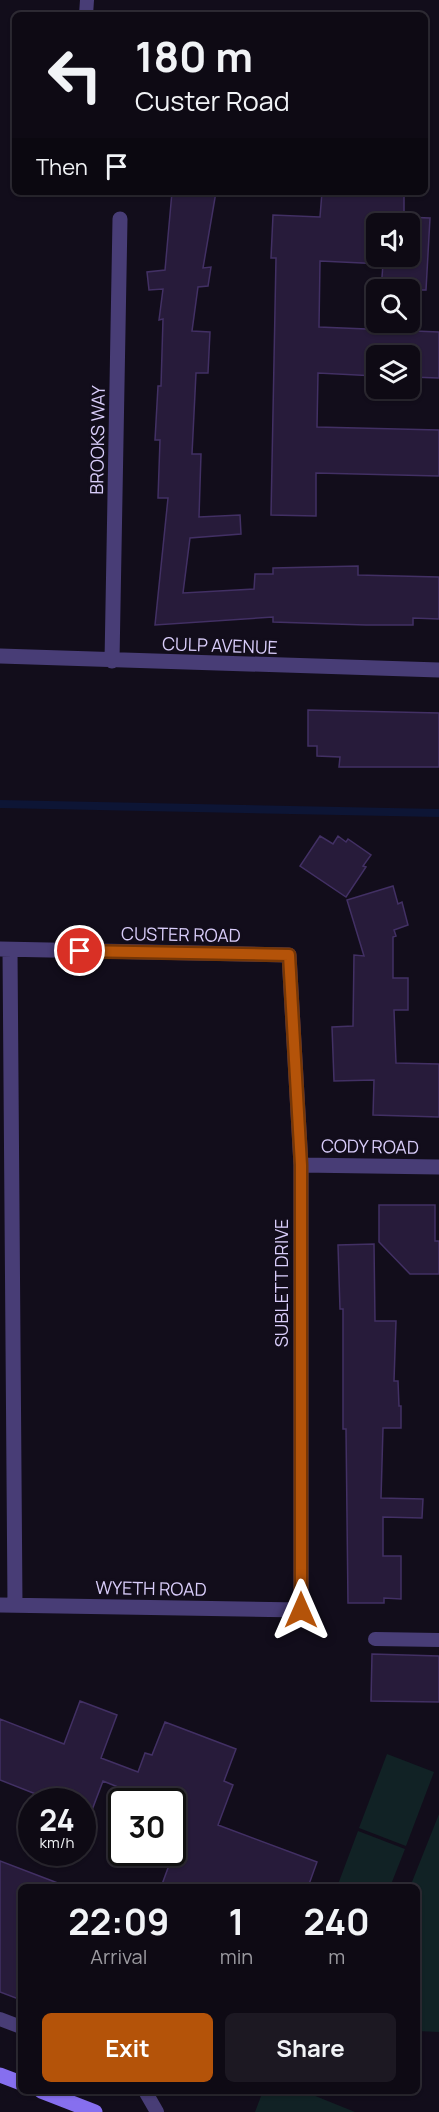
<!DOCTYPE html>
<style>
body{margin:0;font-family:Manrope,sans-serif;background:#1c1822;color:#f1f3f6;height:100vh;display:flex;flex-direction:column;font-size:22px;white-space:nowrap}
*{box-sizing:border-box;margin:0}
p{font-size:20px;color:#9b9aa0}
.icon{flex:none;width:33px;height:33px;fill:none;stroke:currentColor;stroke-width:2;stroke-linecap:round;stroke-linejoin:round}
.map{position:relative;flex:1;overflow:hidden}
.side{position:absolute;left:18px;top:1884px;width:402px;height:210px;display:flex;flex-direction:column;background:#0e0a14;border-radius:9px;box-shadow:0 2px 4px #0004,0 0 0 2px #2e2b34}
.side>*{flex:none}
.hud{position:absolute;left:12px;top:12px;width:416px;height:183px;border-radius:9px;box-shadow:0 2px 4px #0004,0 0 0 2px #2e2b34;background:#0e0a14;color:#f1f3f6;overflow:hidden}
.fabs{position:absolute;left:366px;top:213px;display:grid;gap:12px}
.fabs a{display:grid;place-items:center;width:54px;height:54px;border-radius:9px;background:#0e0a14;box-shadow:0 2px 4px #0004,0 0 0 2px #2e2b34;font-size:30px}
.speed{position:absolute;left:18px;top:1788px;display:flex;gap:12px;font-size:30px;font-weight:700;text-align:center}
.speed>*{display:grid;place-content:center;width:78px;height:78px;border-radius:50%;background:#0e0a14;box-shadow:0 2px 4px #0004,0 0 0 2px #2e2b34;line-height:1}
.speed small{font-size:15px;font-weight:400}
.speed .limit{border:3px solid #111;border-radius:9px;background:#fff;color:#111}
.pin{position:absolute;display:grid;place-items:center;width:51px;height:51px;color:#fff;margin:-26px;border:3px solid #fff;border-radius:50%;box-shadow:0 2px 6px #0007}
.me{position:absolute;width:66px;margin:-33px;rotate:0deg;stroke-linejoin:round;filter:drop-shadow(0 0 4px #0008)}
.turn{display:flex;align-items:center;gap:21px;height:126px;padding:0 24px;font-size:27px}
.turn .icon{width:78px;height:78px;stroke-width:2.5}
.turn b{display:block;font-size:42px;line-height:51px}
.then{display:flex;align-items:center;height:57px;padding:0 24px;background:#0003;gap:12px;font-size:22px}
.eta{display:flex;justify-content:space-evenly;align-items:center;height:102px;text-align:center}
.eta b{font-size:36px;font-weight:700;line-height:42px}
.cta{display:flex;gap:12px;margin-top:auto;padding:12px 24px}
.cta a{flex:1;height:69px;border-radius:9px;background:#b45309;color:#fff;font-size:24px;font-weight:700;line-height:69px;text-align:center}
.cta a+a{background:#1c1822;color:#f1f3f6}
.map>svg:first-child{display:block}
.green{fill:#112225}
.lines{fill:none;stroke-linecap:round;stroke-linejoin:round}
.stream{stroke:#0d1535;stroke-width:8}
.building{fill:#271b3a;stroke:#423064;stroke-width:1.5;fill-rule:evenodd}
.lane{stroke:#483d76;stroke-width:14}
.street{stroke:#483d76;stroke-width:15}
.secondary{stroke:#866fef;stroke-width:15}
.route-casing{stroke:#753606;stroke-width:15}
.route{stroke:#b45309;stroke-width:10}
.labels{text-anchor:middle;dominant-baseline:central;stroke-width:5;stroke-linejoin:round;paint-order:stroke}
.street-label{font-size:18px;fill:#d9cdfa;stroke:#120d1b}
</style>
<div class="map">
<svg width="439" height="2112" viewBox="0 0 439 2112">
<rect width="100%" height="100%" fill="#120d1b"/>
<!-- green -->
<path class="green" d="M387,1754L434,1772L406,1846L359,1828Z
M439,1814V2032L417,2031V1887H410Z
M358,1831L405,1849L390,1887H337Z
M263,2091H303L355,2112H255Z"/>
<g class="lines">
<!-- stream -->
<path class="stream" d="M0,804L439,813"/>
</g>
<!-- building -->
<path class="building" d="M172,192H216L203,268L211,267L208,286L198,287L192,331L210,332L208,373H196L192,454H201L199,517L240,515L241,534L190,538L183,593L254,589L255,574H273V568L358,566V575L439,577V619L413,618V625H366L273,622V617L155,625L168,498H158L160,440H155L158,386H161L163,319L159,320L163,289L149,290L147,272L165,270Z
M322,192H404V217L430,218L426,290H381L383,264L320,261L319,327L439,332V378L410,377V356H376V376L318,373L317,427L439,430V476L316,473V516L271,515L276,258H271L273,215L320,217ZM376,224H410V256H376Z
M308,710L439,713V767H339L340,757L317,756V746H308Z
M320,836L333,844L338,836L346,842L348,839L371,855L363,866L366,867L346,897L300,866Z
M393,886L398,904L402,902L408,925L394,930L396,936L393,937V978H408V1010H394L396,1063L439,1064V1117L373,1115L374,1080L334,1081L332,1027L353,1026L354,955L364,956L347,900Z
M379,1205H435V1241H439V1274H410L379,1242Z
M374,1244L375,1321H396L394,1381H398L399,1406H401V1428H383L381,1498L423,1499L422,1518L383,1517V1556H401V1599L384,1598V1603H348L346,1429H343V1309H340L338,1245Z
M372,1654L439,1656V1702L371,1701Z
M80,1701L117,1715L101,1758L138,1772L145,1753L152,1755L165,1722L236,1749L224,1781L233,1785L218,1825L317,1862L308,1887H161L172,1857V1802H136L138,1795L103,1781L92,1810L82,1807V1802H56L0,1780V1719L64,1744Z
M0,1861L63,1885L21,1887V2000L0,1992Z"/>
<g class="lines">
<!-- lane -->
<path class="lane" d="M86,15L87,0
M375,1639L439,1640
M0,2019L21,2027
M145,2091L157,2112"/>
<!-- street -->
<path class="street" d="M0,656L439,670
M112,661L120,219
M0,949L289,955L301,1165V1610L0,1605
M10,950L15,1605
M301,1165L439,1167"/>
<!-- secondary -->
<path class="secondary" d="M0,2075L21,2083
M41,2091L95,2112"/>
</g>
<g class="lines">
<defs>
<path id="route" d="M80,951L289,955L301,1165V1610"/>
</defs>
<!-- route casing -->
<use href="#route" class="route-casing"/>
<!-- route -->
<use href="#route" class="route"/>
</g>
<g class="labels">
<!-- street labels -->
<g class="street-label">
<text transform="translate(97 440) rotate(-89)">BROOKS WAY</text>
<text transform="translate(220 645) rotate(2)">CULP AVENUE</text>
<text transform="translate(181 934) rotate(1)">CUSTER ROAD</text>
<text transform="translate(370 1146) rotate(1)">CODY ROAD</text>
<text transform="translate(281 1283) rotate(-90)">SUBLETT DRIVE</text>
<text transform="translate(151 1588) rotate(1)">WYETH ROAD</text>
</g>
</g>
</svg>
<div class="fabs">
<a><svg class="icon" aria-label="sound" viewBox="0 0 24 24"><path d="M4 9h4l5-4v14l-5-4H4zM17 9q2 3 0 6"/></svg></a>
<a><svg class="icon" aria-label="search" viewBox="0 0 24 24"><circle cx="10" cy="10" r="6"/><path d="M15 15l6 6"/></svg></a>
<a><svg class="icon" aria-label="layers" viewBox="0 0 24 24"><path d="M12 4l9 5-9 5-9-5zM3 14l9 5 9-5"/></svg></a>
</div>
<div class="speed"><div>24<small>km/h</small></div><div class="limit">30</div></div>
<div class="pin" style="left:80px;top:951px;background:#d93025"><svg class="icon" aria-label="arrive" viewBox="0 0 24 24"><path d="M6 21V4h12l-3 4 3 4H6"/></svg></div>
<svg class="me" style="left:301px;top:1610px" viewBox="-20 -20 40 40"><path d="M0-17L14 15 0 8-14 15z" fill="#b45309" stroke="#fff" stroke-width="4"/></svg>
<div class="hud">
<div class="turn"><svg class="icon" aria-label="left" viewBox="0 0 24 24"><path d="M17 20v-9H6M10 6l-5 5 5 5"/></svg><div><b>180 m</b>Custer Road</div></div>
<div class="then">Then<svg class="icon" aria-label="arrive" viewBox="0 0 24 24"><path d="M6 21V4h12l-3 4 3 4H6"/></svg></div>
</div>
<section class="side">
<div class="eta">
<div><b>22:09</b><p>Arrival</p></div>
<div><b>1</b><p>min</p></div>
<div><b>240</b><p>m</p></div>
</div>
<div class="cta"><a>Exit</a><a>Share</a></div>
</section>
</div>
